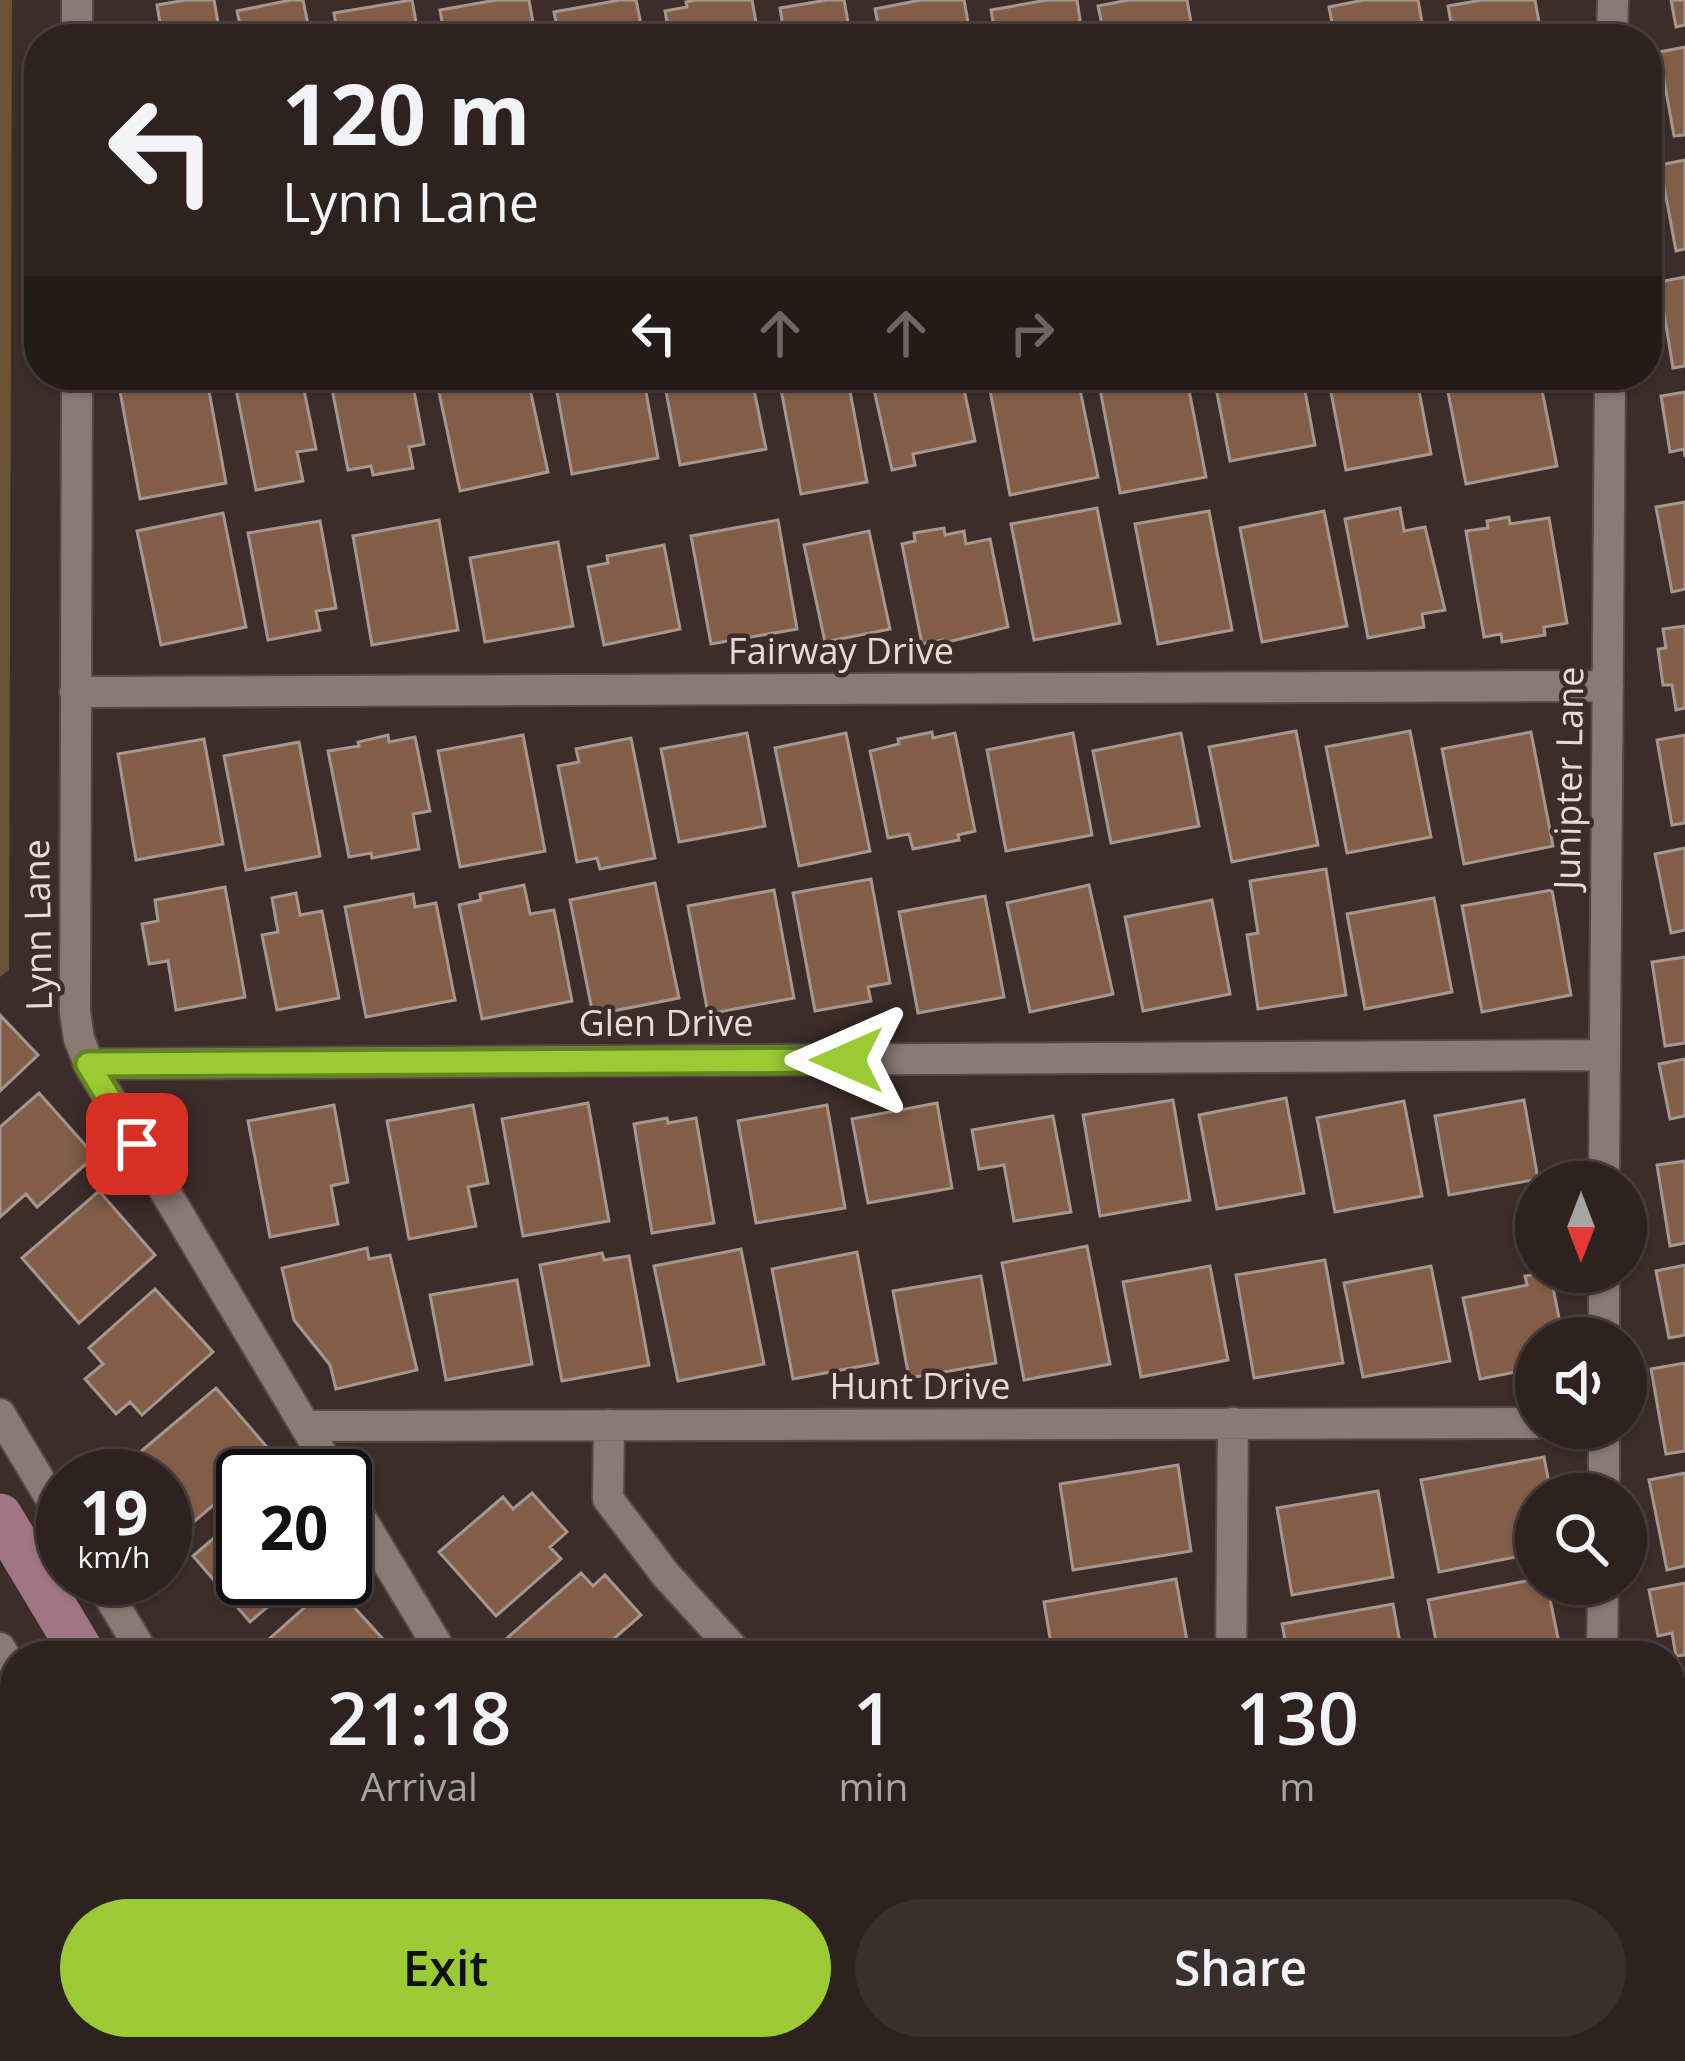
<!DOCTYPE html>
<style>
body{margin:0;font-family:"Open Sans",sans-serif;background:#392f2d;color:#f1f3f6;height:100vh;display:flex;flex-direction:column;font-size:45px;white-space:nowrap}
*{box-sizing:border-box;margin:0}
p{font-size:39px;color:#a7a4a5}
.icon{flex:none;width:66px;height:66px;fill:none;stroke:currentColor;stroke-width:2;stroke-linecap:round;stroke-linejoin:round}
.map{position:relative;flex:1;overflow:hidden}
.drawer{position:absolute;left:0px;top:1641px;width:1686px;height:420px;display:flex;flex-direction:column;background:#2d2220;border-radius:48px 48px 0 0;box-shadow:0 3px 9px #0004,0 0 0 3px #483f3e}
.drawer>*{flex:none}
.guide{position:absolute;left:24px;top:24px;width:1638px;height:366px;border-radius:48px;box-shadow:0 3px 9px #0004,0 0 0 3px #483f3e;background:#2d2220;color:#f1f3f6;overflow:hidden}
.needle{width:78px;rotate:180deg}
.controls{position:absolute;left:1515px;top:1161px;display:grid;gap:24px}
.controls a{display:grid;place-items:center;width:132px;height:132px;border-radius:50%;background:#2d2220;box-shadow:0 3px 9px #0004,0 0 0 3px #483f3e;font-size:60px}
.speed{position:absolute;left:36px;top:1449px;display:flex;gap:24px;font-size:60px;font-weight:700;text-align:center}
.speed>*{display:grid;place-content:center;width:156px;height:156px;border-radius:50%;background:#2d2220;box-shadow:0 3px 9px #0004,0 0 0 3px #483f3e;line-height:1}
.speed small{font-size:30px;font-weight:400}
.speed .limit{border:6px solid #111;border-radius:18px;background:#fff;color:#111}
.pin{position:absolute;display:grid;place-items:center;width:102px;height:102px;color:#fff;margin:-51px;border-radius:24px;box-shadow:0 6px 18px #0006}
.me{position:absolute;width:132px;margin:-66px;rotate:270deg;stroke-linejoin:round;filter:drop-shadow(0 0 9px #0008)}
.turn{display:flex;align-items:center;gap:42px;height:252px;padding:0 60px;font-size:54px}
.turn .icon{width:156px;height:156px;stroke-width:2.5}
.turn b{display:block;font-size:84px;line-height:102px}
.lanes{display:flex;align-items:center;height:114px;padding:0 60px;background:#0003;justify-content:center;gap:60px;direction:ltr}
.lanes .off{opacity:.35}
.eta{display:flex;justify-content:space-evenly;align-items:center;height:204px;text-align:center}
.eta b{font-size:72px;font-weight:600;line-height:84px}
.action{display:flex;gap:24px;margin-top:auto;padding:24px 60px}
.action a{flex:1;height:138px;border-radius:72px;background:#9acb34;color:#111;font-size:48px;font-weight:600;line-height:138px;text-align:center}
.action a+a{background:#392f2d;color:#f1f3f6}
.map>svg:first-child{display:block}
.built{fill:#4b3631}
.green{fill:#6a5336}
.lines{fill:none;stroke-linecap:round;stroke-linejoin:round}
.canal{stroke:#a17684;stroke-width:45}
.building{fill:#825e48;stroke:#a6978e;stroke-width:3}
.minor-casing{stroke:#554946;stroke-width:34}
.minor{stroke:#8a7975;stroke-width:30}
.route-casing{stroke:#648422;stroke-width:30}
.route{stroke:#9acb34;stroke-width:21}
.labels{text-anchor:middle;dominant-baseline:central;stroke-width:9;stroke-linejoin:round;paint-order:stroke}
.street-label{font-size:36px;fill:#e5dcd9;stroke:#3c2d2a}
</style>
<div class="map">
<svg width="1685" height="2061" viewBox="0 0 1685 2061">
<rect width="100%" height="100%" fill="#3c2d2a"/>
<!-- built -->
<path class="built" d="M0,1826L15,1851V2046H133L142,2061H0Z"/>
<!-- green -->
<path class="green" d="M0,0H12L9,970L0,977Z"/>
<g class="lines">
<!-- canal -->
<path class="canal" d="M0,1516L84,1656
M318,2046L327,2061"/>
</g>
<!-- building -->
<path class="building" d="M186,0H214L221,39H140L138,26L160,23L157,5Z
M291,0H303L311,39H243L237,11Z
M412,0L419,39H338L334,13Z
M496,0H529L536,39H445L440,10Z
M620,0H636L644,39H559L554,12Z
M696,0H752L759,39H670L665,11L687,7L686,2Z
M827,0H844L851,39H785L780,8Z
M921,0H964L971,39H881L875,9Z
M1047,0H1077L1083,39H996L991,10Z
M1129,0H1187L1194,39H1105L1098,6Z
M1364,0H1418L1425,39H1335L1329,7Z
M1482,0H1535L1542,39H1454L1448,6Z
M1671,0H1685V25L1676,27Z
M1685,47V135L1674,136L1659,52Z
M1685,160V249L1676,251L1660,165Z
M1685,277V366L1673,368L1659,282Z
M143,375H206L226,483L140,499L119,386L144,381Z
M260,375H301L316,449L297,452L303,481L256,490L235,384L260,379Z
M354,375H411L424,444L409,447L413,468L373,475L371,466L348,470L331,384L355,379Z
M475,375H527L548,472L460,491L437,383Z
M587,375H643L658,458L572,474L555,381Z
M693,375H751L766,449L680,465L664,381Z
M803,375H847L867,482L801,494L779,379Z
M900,375H961L975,441L913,454L915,465L892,470L872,381Z
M1013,375H1077L1098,477L1010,495L988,380Z
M1125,375H1186L1206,477L1120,493L1099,384L1126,379Z
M1226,375H1302L1315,445L1230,461L1214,377Z
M1341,375H1416L1431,454L1346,470L1328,377Z
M1484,375H1539L1557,466L1466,484L1446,382Z
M1685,392V457L1684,449L1670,452L1661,396Z
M1685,502V589L1672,592L1656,507Z
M1097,508L1120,623L1034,640L1011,524Z
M1400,508L1404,531L1425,527L1445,610L1422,614L1424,627L1368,638L1345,519Z
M1209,511L1232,630L1158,644L1135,524Z
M1324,511L1347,626L1262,642L1240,528Z
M223,513L246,627L161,645L137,531Z
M1509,517L1510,524L1549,518L1567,623L1544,627L1545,635L1502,642L1501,634L1484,637L1466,531L1488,528L1487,521Z
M439,520L458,630L372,645L353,536Z
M778,520L797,629L711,644L691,536Z
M320,521L336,608L316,611L320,630L268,640L248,533Z
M944,528L945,535L964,531L966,544L990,539L1008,627L944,643L943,640L922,644L902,544L915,541L914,533Z
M869,531L890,629L825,642L804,545Z
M558,542L573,626L485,642L470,558Z
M664,545L680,629L604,645L588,567L608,563L607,556Z
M1685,626V708L1676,710L1672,685H1663L1658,649L1666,648L1663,629Z
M1296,731L1318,845L1232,862L1209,747Z
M1410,731L1431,837L1347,853L1326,747Z
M932,732L933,738L955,733L975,831L958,835L959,840L913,849L909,834L888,838L870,751L899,744L898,739Z
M1531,732L1553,846L1464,864L1442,749Z
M747,733L765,826L679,842L661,749Z
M846,733L870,851L799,866L775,748Z
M1073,733L1092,835L1006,851L987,750Z
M1181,733L1199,826L1111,843L1093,751Z
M388,735L389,742L415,737L430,811L413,814L419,849L372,858L371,853L349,857L328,751L359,746L358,742Z
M523,735L545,851L460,867L438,751Z
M1685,735V823L1672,825L1657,740Z
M631,738L655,858L600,869L597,858L577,862L558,766L579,762L576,749Z
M204,739L223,844L136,860L118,754Z
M299,742L320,856L246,870L224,756Z
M1685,848V930L1671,933L1655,854Z
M1326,869L1346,995L1258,1009L1247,935L1258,933L1250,881Z
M871,879L890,983L868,987L871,1001L815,1011L793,893Z
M655,883L679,998L593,1015L570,900Z
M524,885L530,914L554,910L572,1001L482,1019L459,905L481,900L480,894Z
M1089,885L1113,994L1030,1012L1007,903Z
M225,887L245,997L176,1010L168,961L149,964L142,924L158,921L155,900Z
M774,890L794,998L708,1014L688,906Z
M1552,890L1571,995L1482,1012L1462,906Z
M296,893L300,915L322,911L339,998L277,1010L262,935L278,932L272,898Z
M413,894L415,907L436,903L455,1000L366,1017L345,907Z
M985,896L1004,997L918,1013L899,912Z
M1434,898L1452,992L1365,1009L1347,914Z
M1212,900L1230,994L1143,1011L1125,917Z
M1685,957V1043L1665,1046L1652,962Z
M0,1015L38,1055L0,1091Z
M1685,1059V1116L1670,1119L1659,1064Z
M39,1093L95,1156L37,1207L26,1194L0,1217V1127Z
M1286,1098L1304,1193L1217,1209L1199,1115Z
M1173,1100L1190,1200L1100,1216L1083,1115Z
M1524,1100L1538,1179L1449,1195L1435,1116Z
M1404,1101L1422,1196L1335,1212L1317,1118Z
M588,1103L609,1221L523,1236L502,1119Z
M937,1103L952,1188L868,1203L852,1119Z
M334,1105L348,1182L331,1186L338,1224L270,1237L248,1121Z
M473,1105L488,1183L468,1187L476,1226L409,1239L387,1121Z
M827,1105L845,1208L756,1223L738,1121Z
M1053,1116L1071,1212L1014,1221L1004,1165L979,1169L972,1130Z
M667,1118L668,1123L696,1118L714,1223L652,1233L634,1124Z
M1685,1161V1243L1670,1246L1657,1165Z
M99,1191L155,1255L79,1323L22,1258Z
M1087,1246L1110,1364L1024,1380L1002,1263Z
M367,1248L369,1259L390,1255L417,1370L336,1389L330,1365L294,1320L282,1268Z
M741,1249L764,1364L678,1381L654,1266Z
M857,1252L878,1363L793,1379L772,1269Z
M602,1253L604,1260L629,1256L649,1365L562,1381L540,1265Z
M1325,1260L1343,1363L1254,1378L1236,1275Z
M1685,1265V1335L1669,1338L1656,1271Z
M1210,1266L1228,1360L1141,1377L1123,1282Z
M1431,1266L1450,1361L1363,1377L1344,1283Z
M1550,1272L1563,1338H1536V1368L1480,1379L1463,1298L1527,1285L1525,1276Z
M981,1276L996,1363L909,1378L893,1291Z
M517,1280L532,1364L446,1380L430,1295Z
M155,1289L213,1352L142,1415L130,1402L116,1414L85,1379L103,1364L89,1348Z
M1685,1363V1451L1666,1454L1651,1369Z
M216,1388L273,1454L247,1476H243V1480L183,1531L165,1509V1476H137L126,1464Z
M1544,1457L1551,1494H1536V1553L1439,1572L1421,1480Z
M1178,1465L1191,1551L1073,1570L1060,1484Z
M1685,1473V1566L1667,1570L1649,1480Z
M1378,1491L1393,1577L1292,1595L1277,1508Z
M532,1493L567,1532L550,1547L561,1559L496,1616L439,1552L503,1497L513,1509Z
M243,1513V1578H301L250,1622L193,1556Z
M581,1573L593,1586L605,1575L641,1615L594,1656H507L498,1646Z
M1176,1579L1189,1652L1168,1656H1053L1044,1602Z
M1536,1579V1584H1547L1559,1643L1492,1656H1464L1461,1641L1437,1646L1428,1600Z
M332,1583L392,1649L384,1656H264L258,1649Z
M1685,1583V1655L1676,1656L1672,1633L1658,1636L1649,1590Z
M1393,1604L1401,1648L1366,1656H1288L1282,1624Z
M640,1640L654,1656H621Z
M1685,1674V1744L1683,1733L1671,1735V1676Z
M1685,1772V1853L1681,1854L1677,1829L1671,1830V1775Z
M1685,1867V1947L1681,1948L1677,1923L1671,1924V1869Z
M1685,1969V2043H1683L1678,2019L1671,2020V1971Z
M496,2046H599L581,2061H508Z
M800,2046H829L842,2061H783Z
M1065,2046H1121L1066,2055Z
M1287,2046H1404L1405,2049L1347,2061H1290Z
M1446,2052L1448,2061H1414L1413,2058Z"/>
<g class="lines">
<defs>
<path id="minor" d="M77,0V39
M1612,39L1613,0
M77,375L75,1012L79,1039L89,1064L335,1476
M75,692L1608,686
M89,1064L1605,1055
M1604,1182L1610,375
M1604,1338V1272
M0,1414L63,1519
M609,1425L608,1499L666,1575L740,1656
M305,1426L1536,1423
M345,1492L444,1656
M1604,1494V1428
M98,1578L145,1656
M0,1648L15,1673
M1231,1656L1233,1423
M1602,1656L1603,1584
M242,2046L252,2061
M378,2046L387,2061
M680,2046L689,2061
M1229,2061V2046
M1600,2061V2046"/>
</defs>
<!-- minor casing -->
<use href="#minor" class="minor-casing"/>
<!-- minor -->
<use href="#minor" class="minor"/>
</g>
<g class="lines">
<defs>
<path id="route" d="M137,1144L88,1064L847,1060"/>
</defs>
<!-- route casing -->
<use href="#route" class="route-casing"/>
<!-- route -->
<use href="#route" class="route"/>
</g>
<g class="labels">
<!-- street labels -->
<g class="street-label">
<text x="841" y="650">Fairway Drive</text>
<text transform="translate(1568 778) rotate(-89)">Junipter Lane</text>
<text transform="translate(37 925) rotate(-91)">Lynn Lane</text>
<text x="666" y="1022">Glen Drive</text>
<text x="920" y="1385">Hunt Drive</text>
</g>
</g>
</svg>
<div class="controls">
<a><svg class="needle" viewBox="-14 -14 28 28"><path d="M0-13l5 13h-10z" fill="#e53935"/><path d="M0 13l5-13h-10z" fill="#a7a4a5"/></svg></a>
<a><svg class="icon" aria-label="sound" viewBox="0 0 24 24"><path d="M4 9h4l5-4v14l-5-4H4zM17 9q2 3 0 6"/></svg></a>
<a><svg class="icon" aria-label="search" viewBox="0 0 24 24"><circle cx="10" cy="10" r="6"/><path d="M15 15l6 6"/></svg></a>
</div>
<div class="speed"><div>19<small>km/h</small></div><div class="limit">20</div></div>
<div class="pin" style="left:137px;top:1144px;background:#d93025"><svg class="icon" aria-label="arrive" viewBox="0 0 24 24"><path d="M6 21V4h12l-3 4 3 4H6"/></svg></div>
<svg class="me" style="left:847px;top:1060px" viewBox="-20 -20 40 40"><path d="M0-17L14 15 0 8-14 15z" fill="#9acb34" stroke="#fff" stroke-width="4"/></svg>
<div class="guide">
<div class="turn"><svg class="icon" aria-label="left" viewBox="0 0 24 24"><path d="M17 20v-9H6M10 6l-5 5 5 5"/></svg><div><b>120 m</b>Lynn Lane</div></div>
<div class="lanes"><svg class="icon" aria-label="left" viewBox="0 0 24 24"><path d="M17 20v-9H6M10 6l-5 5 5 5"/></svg><svg class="icon off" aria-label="ahead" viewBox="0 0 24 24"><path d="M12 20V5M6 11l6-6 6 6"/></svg><svg class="icon off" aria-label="ahead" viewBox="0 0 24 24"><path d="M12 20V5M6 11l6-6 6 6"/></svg><svg class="icon off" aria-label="right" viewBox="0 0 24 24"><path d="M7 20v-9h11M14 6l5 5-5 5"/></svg></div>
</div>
<section class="drawer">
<div class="eta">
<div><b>21:18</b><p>Arrival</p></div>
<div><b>1</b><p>min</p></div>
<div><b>130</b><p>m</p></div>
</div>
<div class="action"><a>Exit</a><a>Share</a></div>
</section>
</div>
